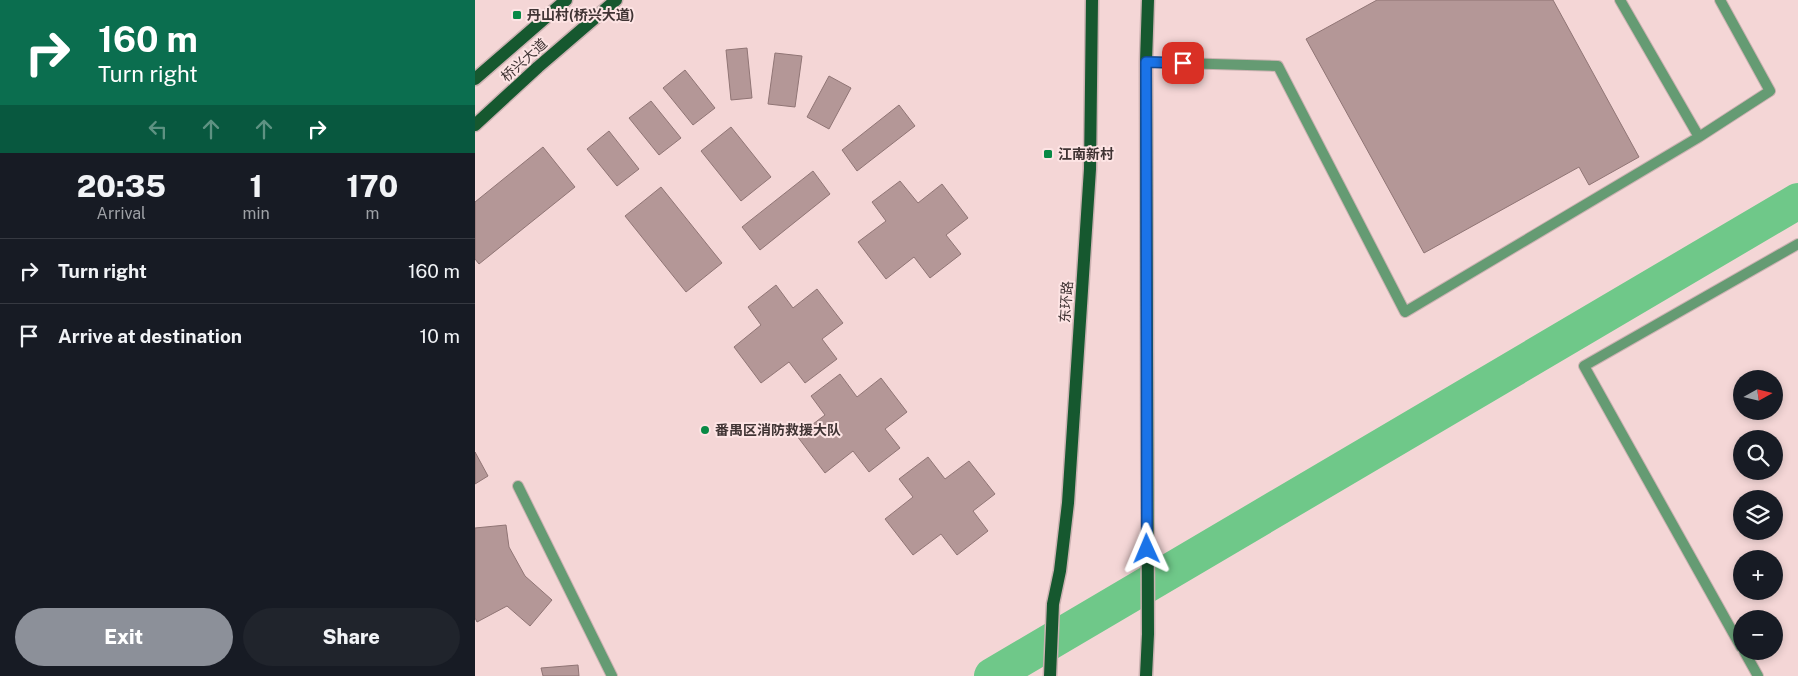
<!DOCTYPE html>
<meta charset="utf-8">
<style>
body{margin:0;font-family:"Public Sans","Noto Sans SC",sans-serif;background:#20242c;color:#f1f3f6;height:100vh;display:flex;flex-direction:column;font-size:19px;white-space:nowrap}
*{box-sizing:border-box;margin:0}
p{font-size:16px;color:#9ea1a6}
.icon{flex:none;width:28px;height:28px;fill:none;stroke:currentColor;stroke-width:2;stroke-linecap:round;stroke-linejoin:round}
.map{position:relative;flex:1;overflow:hidden}
.side{display:flex;flex-direction:column;background:#171b24;width:475px}
.side>*{flex:none}
.guide{background:#0b6e4f;color:#fff;overflow:hidden}
.needle{width:32px;rotate:82deg}
.buttons{position:absolute;left:1258px;top:370px;display:grid;gap:10px}
.buttons a{display:grid;place-items:center;width:50px;height:50px;border-radius:50%;background:#171b24;box-shadow:0 2px 8px #0003;font-size:25px}
.pin{position:absolute;display:grid;place-items:center;width:42px;height:42px;color:#fff;margin:-21px;border-radius:10px;box-shadow:0 2px 8px #0006}
.me{position:absolute;width:55px;margin:-28px;rotate:359deg;stroke-linejoin:round;filter:drop-shadow(0 0 4px #0008)}
.turn{display:flex;align-items:center;gap:18px;height:105px;padding:0 15px;font-size:22px}
.turn .icon{width:65px;height:65px;stroke-width:2.5}
.turn b{display:block;font-size:35px;line-height:42px}
.lanes{display:flex;align-items:center;height:48px;padding:0 15px;background:#0003;justify-content:center;gap:25px;direction:ltr}
.lanes .off{opacity:.35}
.eta{display:flex;justify-content:space-evenly;align-items:center;height:85px;text-align:center}
.eta b{font-size:30px;font-weight:800;line-height:35px}
.action{display:flex;gap:10px;margin-top:auto;padding:10px 15px}
.action a{flex:1;height:58px;border-radius:30px;background:#8c9099;color:#fff;font-size:20px;font-weight:800;line-height:58px;text-align:center}
.action a+a{background:#20242c;color:#f1f3f6}
ul{padding:0;list-style:none}
li{display:flex;align-items:center;gap:15px;height:65px;padding:0 15px;border-top:1px solid #363941}
li div{flex:1}
li b{display:block;font-size:19px}
li em{font-style:normal}
main{display:flex;flex:1;min-height:0}
.map>svg:first-child{display:block}
.lines{fill:none;stroke-linecap:round;stroke-linejoin:round}
.river{stroke:#6fc889;stroke-width:36}
.building{fill:#b49797;stroke:#907575}
.lane-casing{stroke:#ccb2b2;stroke-width:12}
.street-casing{stroke:#ccb2b2;stroke-width:12}
.primary-casing{stroke:#ccb2b2;stroke-width:15}
.lane{stroke:#659b73;stroke-width:10}
.street{stroke:#659b73;stroke-width:10}
.primary{stroke:#16582f;stroke-width:12}
.route-casing{stroke:#114b97;stroke-width:12}
.route{stroke:#1a73e8;stroke-width:9}
.poi-dot{fill:#088945;stroke:#fde4e4;stroke-width:2}
.labels{text-anchor:middle;dominant-baseline:central;stroke-width:4;stroke-linejoin:round;paint-order:stroke}
.poi-label{font-size:14px;font-weight:bold;fill:#403434;stroke:#fde4e4;text-anchor:start}
.street-label{font-size:14px;fill:#403434;stroke:#fde4e4}
</style>
<main>
<section class="side">
<div class="guide">
<div class="turn"><svg class="icon" aria-label="right" viewBox="0 0 24 24"><path d="M7 20v-9h11M14 6l5 5-5 5"/></svg><div><b>160 m</b>Turn right</div></div>
<div class="lanes"><svg class="icon off" aria-label="left" viewBox="0 0 24 24"><path d="M17 20v-9H6M10 6l-5 5 5 5"/></svg><svg class="icon off" aria-label="ahead" viewBox="0 0 24 24"><path d="M12 20V5M6 11l6-6 6 6"/></svg><svg class="icon off" aria-label="ahead" viewBox="0 0 24 24"><path d="M12 20V5M6 11l6-6 6 6"/></svg><svg class="icon" aria-label="right" viewBox="0 0 24 24"><path d="M7 20v-9h11M14 6l5 5-5 5"/></svg></div>
</div>
<div class="eta">
<div><b>20:35</b><p>Arrival</p></div>
<div><b>1</b><p>min</p></div>
<div><b>170</b><p>m</p></div>
</div>
<ul>
<li><svg class="icon" aria-label="right" viewBox="0 0 24 24"><path d="M7 20v-9h11M14 6l5 5-5 5"/></svg><div><b>Turn right</b></div><em>160 m</em></li>
<li><svg class="icon" aria-label="arrive" viewBox="0 0 24 24"><path d="M6 21V4h12l-3 4 3 4H6"/></svg><div><b>Arrive at destination</b></div><em>10 m</em></li>
</ul>
<div class="action"><a>Exit</a><a>Share</a></div>
</section>
<div class="map">
<svg width="1323" height="676" viewBox="0 0 1323 676">
<rect width="100%" height="100%" fill="#f4d6d6"/>
<g class="lines">
<!-- river -->
<path class="river" d="M517,676L1323,201"/>
</g>
<!-- building -->
<path class="building" d="M902,0H1078L1164,157L1114,185L1104,167L949,253L831,39Z
M272,48L277,98L256,100L251,50Z
M300,53L327,56L320,107L293,104Z
M210,70L240,108L218,125L188,88Z
M354,76L376,88L354,129L332,117Z
M176,101L206,138L184,155L154,118Z
M424,105L440,126L382,171L367,150Z
M256,127L296,177L266,201L226,151Z
M134,131L164,169L142,186L112,149Z
M68,147L100,187L4,264L0,259V202Z
M338,171L355,194L285,250L267,227Z
M425,181L443,203L467,184L493,218L471,235L486,254L455,278L439,257L411,279L383,242L411,221L397,202Z
M186,187L247,263L211,292L150,216Z
M301,285L318,308L342,289L368,323L347,339L362,359L330,383L314,362L286,383L259,347L286,325L273,307Z
M365,374L382,397L406,378L432,412L410,429L425,448L394,472L378,451L350,473L322,436L350,415L336,396Z
M0,452L13,476L0,484Z
M453,457L470,479L494,461L520,494L498,511L513,531L482,555L466,534L438,555L410,519L438,497L424,479Z
M31,525L34,547L50,576L77,600L55,626L32,606L2,622L0,618V528Z
M103,665L104,676H68L66,668Z"/>
<g class="lines">
<defs>
<path id="lane" d="M1145,0L1224,137
M671,62L803,66L930,312L1224,137L1295,91L1245,0"/>
<path id="street" d="M43,486L137,676
M1266,647L1109,366L1323,244
M1269,651L1283,676"/>
<path id="primary" d="M0,79L91,0
M0,125L63,67L141,0
M575,676L578,604L585,571L593,503L615,169L617,0
M671,676L673,634L671,62L673,0"/>
</defs>
<!-- lane casing -->
<use href="#lane" class="lane-casing"/>
<!-- street casing -->
<use href="#street" class="street-casing"/>
<!-- primary casing -->
<use href="#primary" class="primary-casing"/>
<!-- lane -->
<use href="#lane" class="lane"/>
<!-- street -->
<use href="#street" class="street"/>
<!-- primary -->
<use href="#primary" class="primary"/>
</g>
<g class="lines">
<defs>
<path id="route" d="M672,549L671,62L708,63"/>
</defs>
<!-- route casing -->
<use href="#route" class="route-casing"/>
<!-- route -->
<use href="#route" class="route"/>
</g>
<!-- markers -->
<g class="poi-dot">
<rect x="37" y="10" width="10" height="10" rx="2.5"/>
<rect x="568" y="149" width="10" height="10" rx="2.5"/>
<circle cx="230" cy="430" r="5"/>
</g>
<g class="labels">
<!-- poi labels -->
<g class="poi-label">
<text x="52" y="15">丹山村(桥兴大道)</text>
<text x="583" y="154">江南新村</text>
<text x="240" y="430">番禺区消防救援大队</text>
</g>
<!-- street labels -->
<g class="street-label">
<text transform="translate(49 60) rotate(-42)">桥兴大道</text>
<text transform="translate(591 302) rotate(-86)">东环路</text>
</g>
</g>
</svg>
<div class="buttons">
<a><svg class="needle" viewBox="-14 -14 28 28"><path d="M0-13l5 13h-10z" fill="#e53935"/><path d="M0 13l5-13h-10z" fill="#9ea1a6"/></svg></a>
<a><svg class="icon" aria-label="search" viewBox="0 0 24 24"><circle cx="10" cy="10" r="6"/><path d="M15 15l6 6"/></svg></a>
<a><svg class="icon" aria-label="layers" viewBox="0 0 24 24"><path d="M12 4l9 5-9 5-9-5zM3 14l9 5 9-5"/></svg></a>
<a>+</a>
<a>−</a>
</div>
<div class="pin" style="left:708px;top:63px;background:#d93025"><svg class="icon" aria-label="arrive" viewBox="0 0 24 24"><path d="M6 21V4h12l-3 4 3 4H6"/></svg></div>
<svg class="me" style="left:672px;top:549px" viewBox="-20 -20 40 40"><path d="M0-17L14 15 0 8-14 15z" fill="#1a73e8" stroke="#fff" stroke-width="4"/></svg>
</div>
</main>
